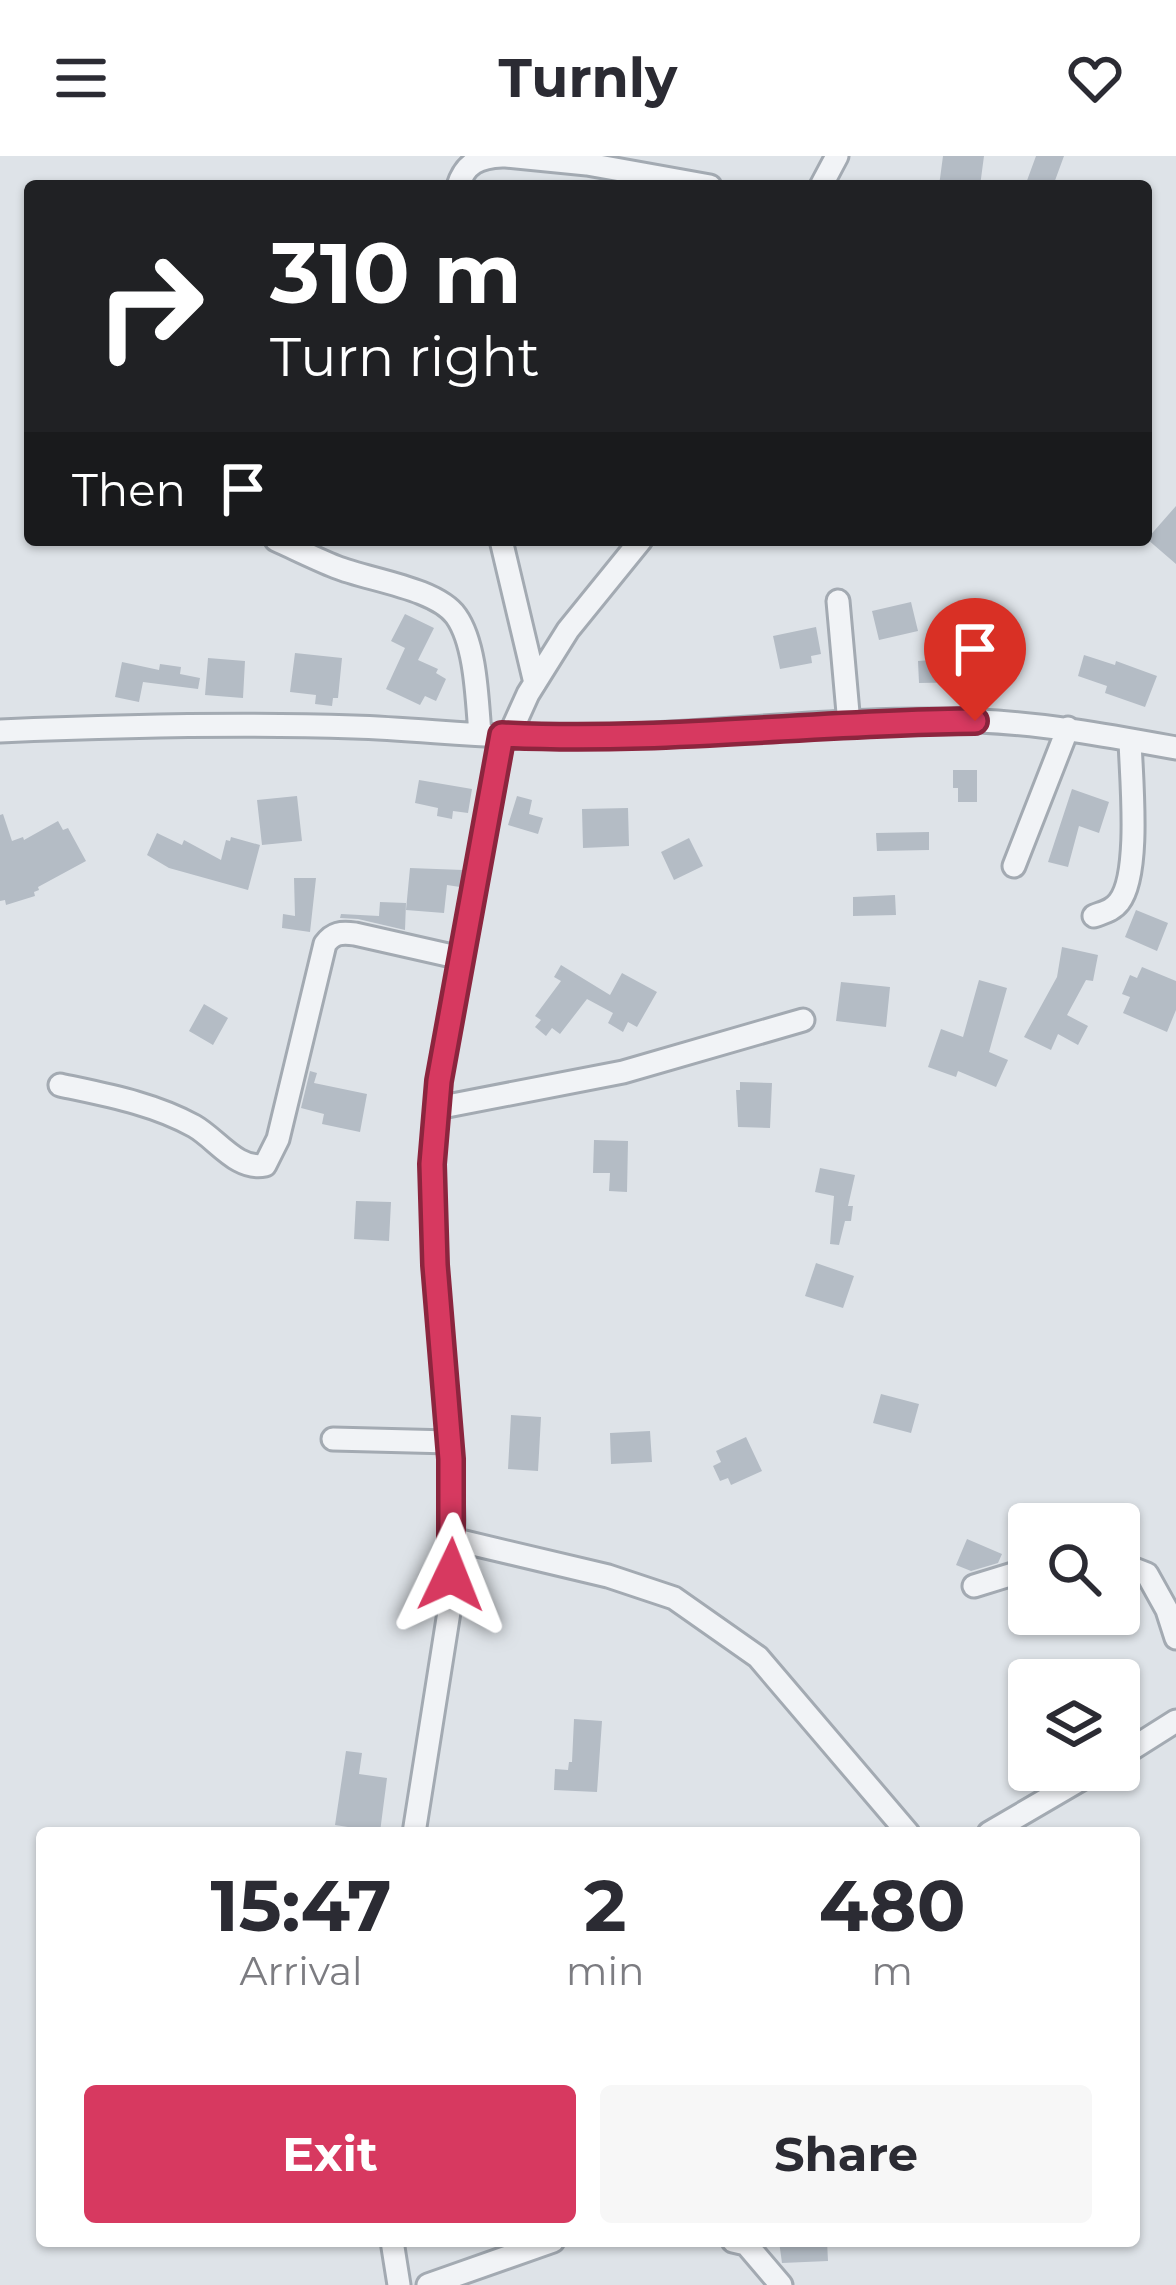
<!DOCTYPE html>
<style>
body{margin:0;font-family:Montserrat,sans-serif;background:#f7f7f7;color:#2b2b33;height:100vh;display:flex;flex-direction:column;font-size:45px;white-space:nowrap}
*{box-sizing:border-box;margin:0}
p{font-size:39px;color:#7c7c81}
.icon{flex:none;width:66px;height:66px;fill:none;stroke:currentColor;stroke-width:2;stroke-linecap:round;stroke-linejoin:round}
.map{position:relative;flex:1;overflow:hidden}
.panel{position:absolute;left:36px;top:1671px;width:1104px;height:420px;display:flex;flex-direction:column;background:#fff;border-radius:12px;box-shadow:0 3px 9px #0004}
.panel>*{flex:none}
.banner{position:absolute;left:24px;top:24px;width:1128px;height:366px;border-radius:12px;box-shadow:0 3px 9px #0004;background:#202124;color:#fff;overflow:hidden}
.fabs{position:absolute;left:1008px;top:1347px;display:grid;gap:24px}
.fabs a{display:grid;place-items:center;width:132px;height:132px;border-radius:12px;background:#fff;box-shadow:0 3px 9px #0004;font-size:60px}
.pin{position:absolute;display:grid;place-items:center;width:102px;height:102px;color:#fff;margin:-123px -51px;border-radius:50% 50% 50% 0;rotate:-45deg;box-shadow:0 0 12px #0007}
.pin .icon{rotate:45deg}
.me{position:absolute;width:132px;margin:-66px;rotate:2deg;stroke-linejoin:round;filter:drop-shadow(0 0 9px #0008)}
.turn{display:flex;align-items:center;gap:42px;height:252px;padding:0 48px;font-size:54px}
.turn .icon{width:156px;height:156px;stroke-width:2.5}
.turn b{display:block;font-size:84px;line-height:102px}
.then{display:flex;align-items:center;height:114px;padding:0 48px;background:#0003;gap:24px;font-size:45px}
.eta{display:flex;justify-content:space-evenly;align-items:center;height:204px;text-align:center}
.eta b{font-size:72px;font-weight:700;line-height:84px}
.cta{display:flex;gap:24px;margin-top:auto;padding:24px 48px}
.cta a{flex:1;height:138px;border-radius:12px;background:#d73960;color:#fff;font-size:48px;font-weight:700;line-height:138px;text-align:center}
.cta a+a{background:#f7f7f7;color:#2b2b33}
header{display:flex;justify-content:space-between;align-items:center;height:156px;padding:0 48px;background:#fff;font-size:54px;font-weight:700}
.map>svg:first-child{display:block}
.building{fill:#b4bcc5}
.lines{fill:none;stroke-linecap:round;stroke-linejoin:round}
.minor-casing{stroke:#a3aab2;stroke-width:27}
.minor{stroke:#f1f3f6;stroke-width:21}
.route-casing{stroke:#8c253e;stroke-width:30}
.route{stroke:#d73960;stroke-width:21}
</style>
<header><svg class="icon" aria-label="menu" viewBox="0 0 24 24"><path d="M4 6h16M4 12h16M4 18h16"/></svg>Turnly<svg class="icon" aria-label="heart" viewBox="0 0 24 24"><path d="M12 20l-8-8c-3-5 5-10 8-4 3-6 11-1 8 4z"/></svg></header>
<div class="map">
<svg width="1176" height="2129" viewBox="0 0 1176 2129">
<rect width="100%" height="100%" fill="#dee3e8"/>
<!-- building -->
<path class="building" d="M943,0H984L980,30H939Z
M1036,0H1064L1053,30H1025Z
M1176,350V408L1147,383Z
M911,446L918,475L879,484L872,455Z
M405,458L434,472L418,504L438,513L436,517L446,523L436,545L425,540L420,549L386,533L405,492L391,485Z
M816,471L821,498L811,500L812,507L780,513L773,480Z
M295,497L342,502L338,542H333L332,550L315,548L316,539L290,536Z
M1084,499L1115,509L1116,505L1157,520L1145,551L1105,537L1107,530L1078,520Z
M208,502L245,505L243,542L205,539Z
M945,503H974V526L919,527L918,505Z
M122,506L159,514L160,508L181,511L180,518L200,522L198,533L143,526L139,546L115,541Z
M953,614H977V646H958V632H953Z
M419,624L472,633L468,657L453,655L452,663L437,660L438,652L415,647Z
M1072,633L1109,646L1099,677L1079,670L1068,711L1048,706Z
M297,640L302,685L262,689L257,644Z
M517,640L532,644L529,658L543,662L538,678L508,669Z
M628,652L629,690L583,692L582,653Z
M3,658L12,685L23,681L24,684L58,665L63,674L68,672L86,705L38,731L39,734L34,736L35,740L6,749L5,744L0,745V659Z
M929,676V694L877,695L876,677Z
M157,677L182,689L184,684L221,704L226,684L230,685L231,681L260,689L248,734L169,712L147,699Z
M689,682L703,710L674,724L661,696Z
M410,712L463,714L460,731L447,729L444,757L406,754Z
M294,722H316L310,776L282,772L283,758L295,760Z
M895,739L896,759L853,760V741Z
M380,746L406,747L405,774L358,763L340,762L341,758L379,760Z
M1136,754L1168,767L1157,795L1125,781Z
M1062,791L1098,799L1093,825L1086,824L1067,859L1088,870L1078,889L1058,878L1051,894L1024,881L1057,821Z
M561,809L610,839L622,817L657,836L637,871L628,866L623,876L608,867L613,857L587,843L560,878L552,872L546,880L535,871L541,864L535,860L561,825L554,821Z
M1142,811L1176,825V854L1167,876L1123,857L1130,841L1122,838L1130,819L1137,822Z
M979,824L1007,832L989,896L1008,904L996,931L958,915L956,921L928,911L941,873L963,881Z
M841,826L890,831L886,871L836,865Z
M204,848L228,862L213,889L189,875Z
M310,915L317,917L314,927L367,938L360,976L322,968L324,958L301,952Z
M740,926L772,927L770,972L738,971L736,934H740Z
M594,984L628,985L627,1036L609,1035L610,1017H593Z
M820,1012L855,1019L848,1050H853L851,1065H845L839,1089L830,1088L834,1040L815,1036Z
M356,1045L391,1046L389,1085L354,1083Z
M816,1107L854,1120L843,1152L805,1140Z
M881,1238L919,1248L911,1277L873,1267Z
M511,1259L541,1261L538,1315L508,1313Z
M650,1275L652,1306L611,1308L610,1277Z
M746,1281L762,1315L731,1329L728,1322L720,1325L713,1310L721,1306L716,1295Z
M967,1383L1002,1398L998,1407L971,1415L956,1409Z
M574,1563L602,1565L597,1636L554,1634L555,1613L568,1614L569,1606H572Z
M346,1595L362,1597L359,1618L387,1622L380,1676L335,1669Z
M779,2085H827L828,2105L782,2107Z"/>
<g class="lines">
<defs>
<path id="minor" d="M506,0L587,8L710,30
M458,30C465,7 479,1 502,0
M821,30L837,0
M276,384C296,393 316,403 336,411C368,424 436,432 456,460C476,488 477,544 480,578
M501,384L535,527
M838,445L849,568
M0,575C119,570 234,567 354,571C417,573 480,581 544,581C689,582 834,559 979,565C1046,568 1110,580 1176,592
M509,580L528,538L568,474L641,384
M1014,710L1068,572
M1094,760C1104,756 1112,755 1119,746C1141,718 1131,621 1130,584
M60,929C106,939 152,947 194,970C217,983 237,1015 265,1009L278,983L325,788C333,777 341,776 355,778L461,802
M437,952L623,916L803,864
M333,1283L450,1286
M452,1383L608,1420L674,1442L758,1501L908,1677
M1119,1407L1147,1418L1167,1454L1176,1482
M974,1430L1029,1413
M1119,1601L1176,1565
M414,1677L449,1456L453,1364L451,1303L435,1109L432,1008L439,925L503,579
M989,1677L1097,1614
M392,2085L399,2129
M733,2085L746,2088L781,2129
M428,2129L553,2085"/>
</defs>
<!-- minor casing -->
<use href="#minor" class="minor-casing"/>
<!-- minor -->
<use href="#minor" class="minor"/>
</g>
<g class="lines">
<defs>
<path id="route" d="M451,1419V1303L435,1109L432,1008L439,925L502,579C660,587 818,566 975,565"/>
</defs>
<!-- route casing -->
<use href="#route" class="route-casing"/>
<!-- route -->
<use href="#route" class="route"/>
</g>
</svg>
<div class="fabs">
<a><svg class="icon" aria-label="search" viewBox="0 0 24 24"><circle cx="10" cy="10" r="6"/><path d="M15 15l6 6"/></svg></a>
<a><svg class="icon" aria-label="layers" viewBox="0 0 24 24"><path d="M12 4l9 5-9 5-9-5zM3 14l9 5 9-5"/></svg></a>
</div>
<div class="pin" style="left:975px;top:565px;background:#d93025"><svg class="icon" aria-label="arrive" viewBox="0 0 24 24"><path d="M6 21V4h12l-3 4 3 4H6"/></svg></div>
<svg class="me" style="left:451px;top:1419px" viewBox="-20 -20 40 40"><path d="M0-17L14 15 0 8-14 15z" fill="#d73960" stroke="#fff" stroke-width="4"/></svg>
<div class="banner">
<div class="turn"><svg class="icon" aria-label="right" viewBox="0 0 24 24"><path d="M7 20v-9h11M14 6l5 5-5 5"/></svg><div><b>310 m</b>Turn right</div></div>
<div class="then">Then<svg class="icon" aria-label="arrive" viewBox="0 0 24 24"><path d="M6 21V4h12l-3 4 3 4H6"/></svg></div>
</div>
<section class="panel">
<div class="eta">
<div><b>15:47</b><p>Arrival</p></div>
<div><b>2</b><p>min</p></div>
<div><b>480</b><p>m</p></div>
</div>
<div class="cta"><a>Exit</a><a>Share</a></div>
</section>
</div>
